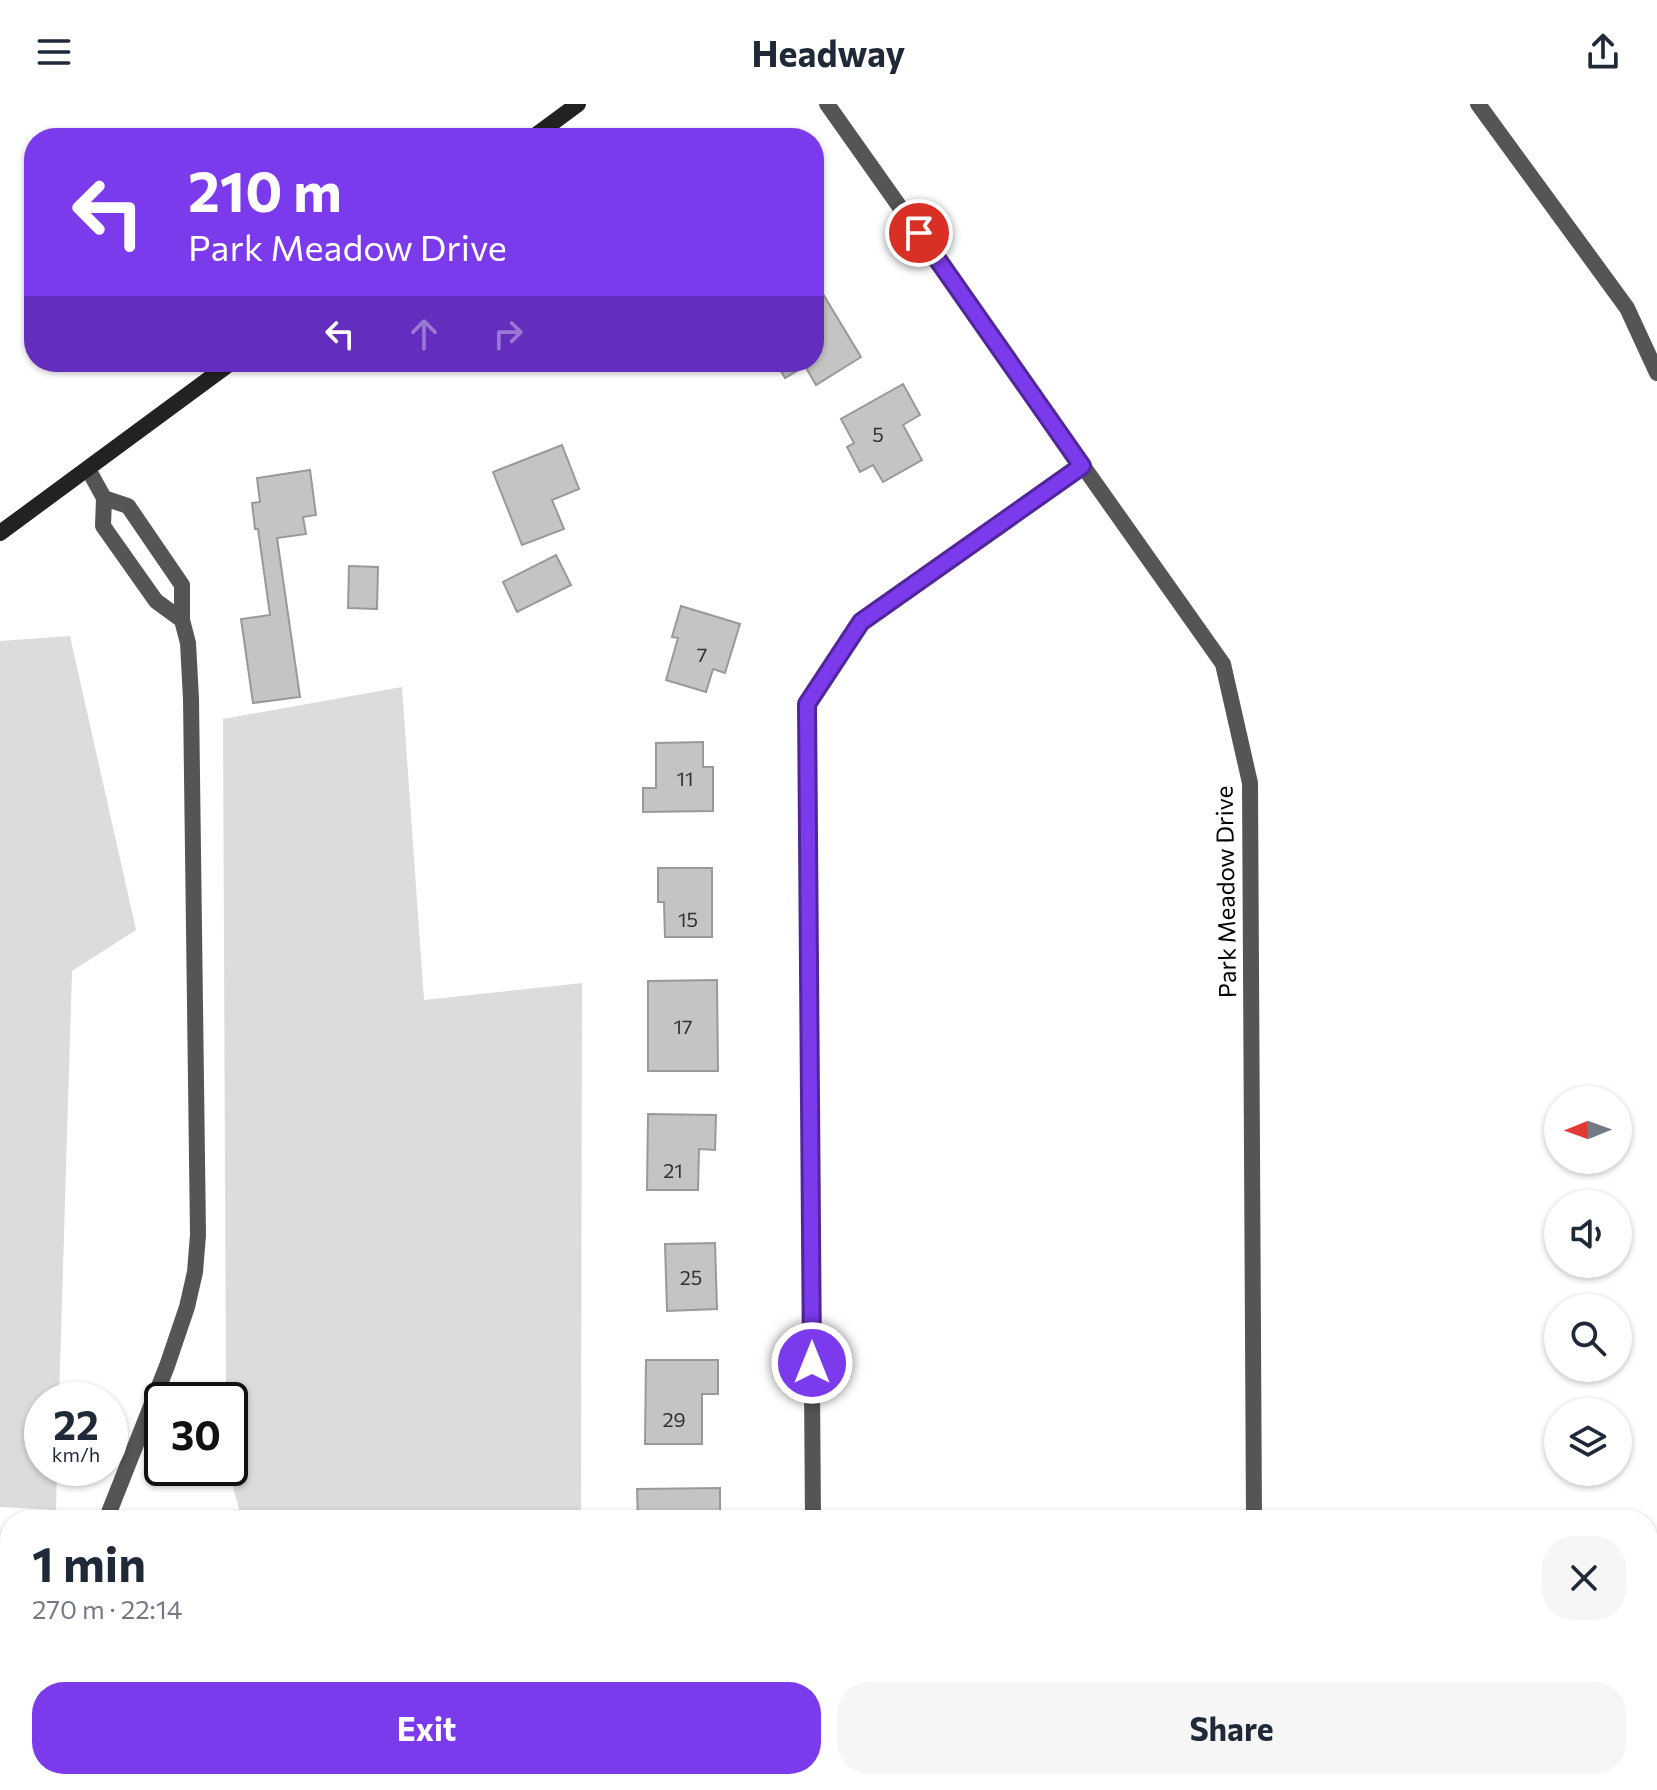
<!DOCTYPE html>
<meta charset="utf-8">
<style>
body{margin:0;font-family:Commissioner,sans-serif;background:#f6f6f7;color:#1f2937;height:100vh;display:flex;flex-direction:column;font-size:30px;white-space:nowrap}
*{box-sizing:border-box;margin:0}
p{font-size:26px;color:#747a83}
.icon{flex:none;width:44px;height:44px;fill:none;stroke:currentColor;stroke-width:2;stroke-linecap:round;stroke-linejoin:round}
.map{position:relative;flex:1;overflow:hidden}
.details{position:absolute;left:0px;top:1406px;width:1658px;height:280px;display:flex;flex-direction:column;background:#fff;border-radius:32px 32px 0 0;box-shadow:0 2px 6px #0004}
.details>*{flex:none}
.top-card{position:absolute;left:24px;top:24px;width:800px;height:244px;border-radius:32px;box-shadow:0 2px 6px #0004;background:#7c3aed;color:#fff;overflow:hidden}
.needle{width:52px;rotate:269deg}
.controls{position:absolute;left:1544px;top:982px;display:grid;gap:16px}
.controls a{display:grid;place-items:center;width:88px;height:88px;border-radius:50%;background:#fff;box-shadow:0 2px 6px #0004;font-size:40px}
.speed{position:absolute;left:24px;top:1278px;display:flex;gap:16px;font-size:40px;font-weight:700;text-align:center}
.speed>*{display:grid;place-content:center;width:104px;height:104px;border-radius:50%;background:#fff;box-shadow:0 2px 6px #0004;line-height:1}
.speed small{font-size:20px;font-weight:400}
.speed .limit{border:4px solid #111;border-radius:12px;background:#fff;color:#111}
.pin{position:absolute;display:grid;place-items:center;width:68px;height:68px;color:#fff;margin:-34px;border:4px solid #fff;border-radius:50%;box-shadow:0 2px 8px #0007}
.me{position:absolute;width:88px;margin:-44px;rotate:0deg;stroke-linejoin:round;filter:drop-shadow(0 0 6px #0008)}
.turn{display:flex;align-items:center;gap:28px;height:168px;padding:0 32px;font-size:36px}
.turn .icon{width:104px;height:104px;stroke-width:2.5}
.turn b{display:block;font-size:56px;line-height:68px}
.lanes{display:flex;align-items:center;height:76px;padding:0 32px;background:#0003;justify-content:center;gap:40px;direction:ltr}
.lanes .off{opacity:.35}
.round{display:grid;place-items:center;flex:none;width:84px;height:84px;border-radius:32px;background:#f6f6f7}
.headline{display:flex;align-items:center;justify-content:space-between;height:136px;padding:0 32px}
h1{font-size:48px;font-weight:700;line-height:60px}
.cta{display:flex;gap:16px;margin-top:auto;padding:16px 32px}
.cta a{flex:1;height:92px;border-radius:32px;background:#7c3aed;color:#fff;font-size:32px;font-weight:700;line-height:92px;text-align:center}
.cta a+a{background:#f6f6f7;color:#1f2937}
header{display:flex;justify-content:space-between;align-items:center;height:104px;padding:0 32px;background:#fff;font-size:36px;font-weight:700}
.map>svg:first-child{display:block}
.green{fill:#dcdcdc}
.building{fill:#c4c4c4;stroke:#999;stroke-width:2}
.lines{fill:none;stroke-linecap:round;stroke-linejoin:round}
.street{stroke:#555;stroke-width:16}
.secondary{stroke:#222;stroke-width:16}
.route-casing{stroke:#51269a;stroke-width:20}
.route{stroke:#7c3aed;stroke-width:14}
.labels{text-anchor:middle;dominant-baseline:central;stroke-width:8;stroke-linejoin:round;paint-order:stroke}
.number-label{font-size:20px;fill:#313131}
.street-label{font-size:24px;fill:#000;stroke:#fff}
</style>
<header><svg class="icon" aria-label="menu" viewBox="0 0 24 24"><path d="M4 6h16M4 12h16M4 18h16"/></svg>Headway<svg class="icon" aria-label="share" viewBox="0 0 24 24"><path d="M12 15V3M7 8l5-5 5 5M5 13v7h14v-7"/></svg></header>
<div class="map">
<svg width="1657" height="1686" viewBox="0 0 1657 1686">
<rect width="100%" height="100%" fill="#fff"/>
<!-- green -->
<path class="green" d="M70,532L136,826L72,867L59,1296H42V1364H57L56,1406L0,1403V537Z
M402,583L424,896L582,879L581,1416H242L228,1364H230V1296H226L223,615Z"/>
<!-- building -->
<path class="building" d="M817,180L861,253L816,281L805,262L785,274L776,258H814V181Z
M903,280L920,311L903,321L922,356L883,378L873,361L860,368L847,343L854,339L841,315Z
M562,341L579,385L552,396L564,425L522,441L493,368Z
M310,366L316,411L303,413L306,430L277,434L300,593L253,599L241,515L270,511L258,425H255L252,399L260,398L257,374Z
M556,451L571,481L517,508L503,478Z
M349,462L378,463L377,505L348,504Z
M681,502L740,520L725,569L713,565L706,588L666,576L678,534L672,533Z
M703,638V663H713V707L643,708V684H656V639Z
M658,764H712V833H665L664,798H658Z
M717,876L718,967H648V877Z
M648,1010L716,1011L715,1046L699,1045L698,1086H647Z
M715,1139L717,1205L667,1207L665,1140Z
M646,1256H718V1290H702V1340H645Z
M720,1384V1416L638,1415L637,1385Z
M10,1587V1649L0,1639V1597Z
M37,1676H161L171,1686H47Z
M355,1676H477L467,1686H346Z
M664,1676H724V1686H660V1684H664Z"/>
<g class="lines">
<!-- street -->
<path class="street" d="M827,0L1223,560L1250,679L1254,1416
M1478,0L1627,204L1657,269
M88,365L104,394L103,422L156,497L182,516V481L128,402L104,394
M106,1416L167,1262L187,1203L195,1168L198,1131L191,595L188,539L182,516
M813,1416L807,600L861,518L1082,362
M0,1509L10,1504
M255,1676L263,1683L270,1676
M815,1676V1686
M1255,1676V1686
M556,1686L560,1676"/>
<!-- secondary -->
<path class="secondary" d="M532,34L578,0
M0,429L232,258"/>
</g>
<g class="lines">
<defs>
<path id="route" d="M812,1259L807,600L861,518L1082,362L919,129"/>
</defs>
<!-- route casing -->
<use href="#route" class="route-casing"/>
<!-- route -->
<use href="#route" class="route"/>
</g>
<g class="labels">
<!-- number labels -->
<g class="number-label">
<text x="878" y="330">5</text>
<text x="702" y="550">7</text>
<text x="685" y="674">11</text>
<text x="688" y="815">15</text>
<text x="683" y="922">17</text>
<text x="673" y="1066">21</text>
<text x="691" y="1173">25</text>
<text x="674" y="1315">29</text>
</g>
<!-- street labels -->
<g class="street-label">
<text transform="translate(1225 788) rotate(-91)">Park Meadow Drive</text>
</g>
</g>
</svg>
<div class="controls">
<a><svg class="needle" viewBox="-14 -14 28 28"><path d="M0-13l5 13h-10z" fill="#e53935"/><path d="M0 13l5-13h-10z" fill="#747a83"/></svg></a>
<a><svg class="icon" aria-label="sound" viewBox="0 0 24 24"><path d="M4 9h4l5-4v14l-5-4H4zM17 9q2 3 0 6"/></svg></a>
<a><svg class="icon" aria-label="search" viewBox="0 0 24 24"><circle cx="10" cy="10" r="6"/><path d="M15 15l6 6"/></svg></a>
<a><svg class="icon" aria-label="layers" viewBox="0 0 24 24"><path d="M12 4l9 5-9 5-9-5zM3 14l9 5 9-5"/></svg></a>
</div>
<div class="speed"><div>22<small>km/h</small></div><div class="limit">30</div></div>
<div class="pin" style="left:919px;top:129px;background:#d93025"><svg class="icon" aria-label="arrive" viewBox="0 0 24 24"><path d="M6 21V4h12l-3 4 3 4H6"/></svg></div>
<svg class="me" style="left:812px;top:1259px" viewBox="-20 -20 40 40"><circle r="17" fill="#7c3aed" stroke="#fff" stroke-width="3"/><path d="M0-11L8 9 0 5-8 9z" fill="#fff"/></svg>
<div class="top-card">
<div class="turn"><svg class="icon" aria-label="left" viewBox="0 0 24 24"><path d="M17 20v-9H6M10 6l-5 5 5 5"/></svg><div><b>210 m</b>Park Meadow Drive</div></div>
<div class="lanes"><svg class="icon" aria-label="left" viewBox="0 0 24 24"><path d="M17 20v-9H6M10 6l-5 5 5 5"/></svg><svg class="icon off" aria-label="ahead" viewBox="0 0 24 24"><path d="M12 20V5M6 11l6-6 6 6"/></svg><svg class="icon off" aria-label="right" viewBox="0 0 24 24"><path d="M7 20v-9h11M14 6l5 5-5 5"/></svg></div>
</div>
<section class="details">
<div class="headline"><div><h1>1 min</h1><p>270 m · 22:14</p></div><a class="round"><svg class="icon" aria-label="close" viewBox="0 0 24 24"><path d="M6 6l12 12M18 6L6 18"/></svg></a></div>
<div class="cta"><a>Exit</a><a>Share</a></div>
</section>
</div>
